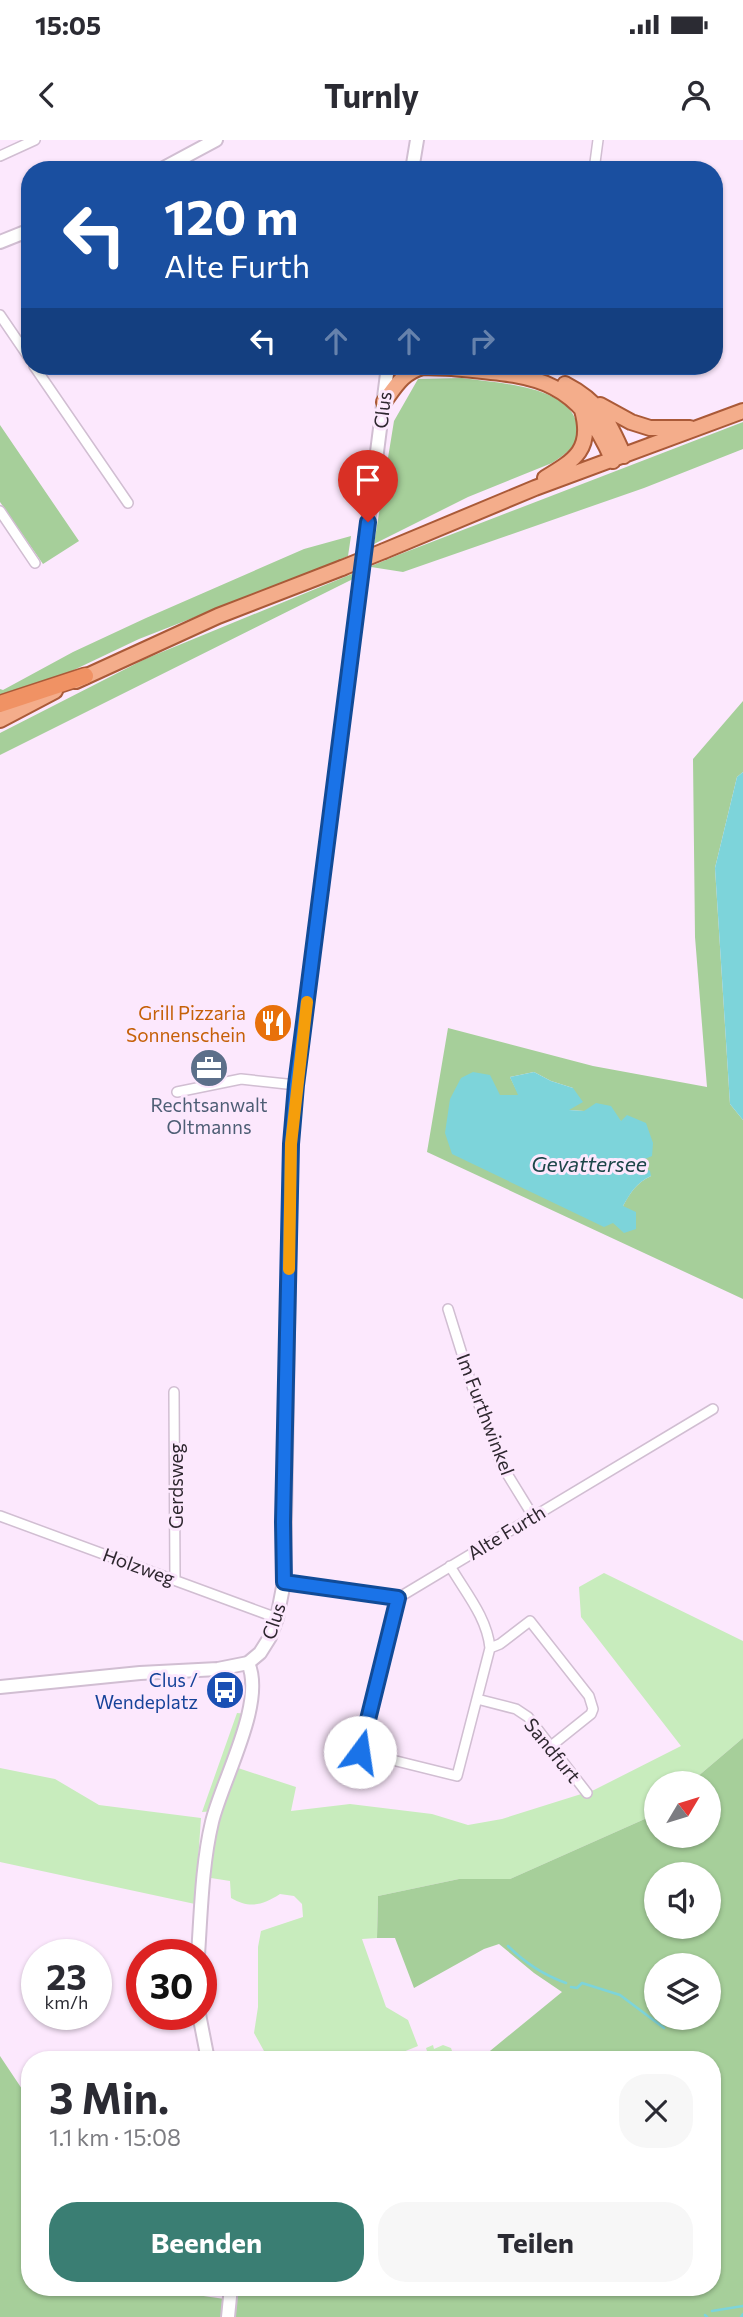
<!DOCTYPE html>
<html lang="de">
<meta charset="utf-8">
<style>
body{margin:0;font-family:Commissioner,sans-serif;background:#f7f7f7;color:#2b2b33;height:100vh;display:flex;flex-direction:column;font-size:26px;white-space:nowrap}
*{box-sizing:border-box;margin:0}
p{font-size:23px;color:#7c7c81}
.icon{flex:none;width:38px;height:38px;fill:none;stroke:currentColor;stroke-width:2;stroke-linecap:round;stroke-linejoin:round}
.map{position:relative;flex:1;overflow:hidden}
.sheet{position:absolute;left:21px;top:1911px;width:700px;height:245px;display:flex;flex-direction:column;background:#fff;border-radius:28px;box-shadow:0 2px 5px #0004}
.sheet>*{flex:none}
.hud{position:absolute;left:21px;top:21px;width:702px;height:214px;border-radius:28px;box-shadow:0 2px 5px #0004;background:#1a4fa0;color:#fff;overflow:hidden}
.needle{width:46px;rotate:52deg}
.controls{position:absolute;left:644px;top:1631px;display:grid;gap:14px}
.controls a{display:grid;place-items:center;width:77px;height:77px;border-radius:50%;background:#fff;box-shadow:0 2px 5px #0004;font-size:35px}
.speed{position:absolute;left:21px;top:1799px;display:flex;gap:14px;font-size:35px;font-weight:700;text-align:center}
.speed>*{display:grid;place-content:center;width:91px;height:91px;border-radius:50%;background:#fff;box-shadow:0 2px 5px #0004;line-height:1}
.speed small{font-size:18px;font-weight:400}
.speed .limit{border:10px solid #d22;background:#fff;color:#111}
.pin{position:absolute;display:grid;place-items:center;width:60px;height:60px;color:#fff;margin:-72px -30px;border-radius:50% 50% 50% 0;rotate:-45deg;box-shadow:0 0 7px #0007}
.pin .icon{rotate:45deg}
.me{position:absolute;width:77px;margin:-38px;rotate:14deg;stroke-linejoin:round;filter:drop-shadow(0 0 5px #0008)}
.turn{display:flex;align-items:center;gap:24px;height:147px;padding:0 28px;font-size:32px}
.turn .icon{width:91px;height:91px;stroke-width:2.5}
.turn b{display:block;font-size:49px;line-height:60px}
.lanes{display:flex;align-items:center;height:66px;padding:0 28px;background:#0003;justify-content:center;gap:35px;direction:ltr}
.lanes .off{opacity:.35}
.round{display:grid;place-items:center;flex:none;width:74px;height:74px;border-radius:28px;background:#f7f7f7}
.headline{display:flex;align-items:center;justify-content:space-between;height:119px;padding:0 28px}
h1{font-size:42px;font-weight:700;line-height:52px}
.primary-button{display:flex;gap:14px;margin-top:auto;padding:14px 28px}
.primary-button a{flex:1;height:80px;border-radius:28px;background:#3a7e73;color:#fff;font-size:28px;font-weight:700;line-height:80px;text-align:center}
.primary-button a+a{background:#f7f7f7;color:#2b2b33}
.status{display:flex;justify-content:space-between;align-items:center;height:49px;padding:0 35px;background:#fff;direction:ltr}
.status svg{height:19px;fill:currentColor}
header{display:flex;justify-content:space-between;align-items:center;height:91px;padding:0 28px;background:#fff;font-size:32px;font-weight:700}
.map>svg:first-child{display:block}
.green{fill:#c8ecbd}
.forest{fill:#a6cf9a;fill-rule:evenodd}
.water{fill:#7dd4da}
.lines{fill:none;stroke-linecap:round;stroke-linejoin:round}
.stream{stroke:#7dd4da;stroke-width:2.5}
.minor-casing{stroke:#d1bed2;stroke-width:12}
.tertiary-casing{stroke:#d1bed2;stroke-width:16}
.secondary-casing{stroke:#d1bed2;stroke-width:16}
.primary-casing{stroke:#aa5a38;stroke-width:18}
.trunk-casing{stroke:#aa5a38;stroke-width:19}
.minor{stroke:#fff;stroke-width:9}
.tertiary{stroke:#fff;stroke-width:12}
.secondary{stroke:#fff;stroke-width:12}
.primary{stroke:#f4ad8b;stroke-width:14}
.trunk{stroke:#f09264;stroke-width:16}
.primary-bridge-casing{stroke:#aa5a38;stroke-width:18;stroke-linecap:butt}
.primary-bridge{stroke:#f4ad8b;stroke-width:14}
.route-casing{stroke:#114b97;stroke-width:18}
.route{stroke:#1a73e8;stroke-width:12}
.slow{stroke:#f59e0b;stroke-width:12}
.labels{text-anchor:middle;dominant-baseline:central;stroke-width:6;stroke-linejoin:round;paint-order:stroke}
.street-label{font-size:19px;fill:#2e272f;stroke:#fce8fd}
.food-label{font-size:19px;fill:#c56008;stroke:#fce8fd;text-anchor:end}
.service-label{font-size:19px;fill:#4e5e75;stroke:#fce8fd}
.transit-label{font-size:19px;fill:#164399;stroke:#fce8fd;text-anchor:end}
.water-label{font-size:21px;font-style:italic;fill:#1d4649;stroke:#fce8fd}
</style>
<div class="status"><b>15:05</b><svg viewBox="0 0 49 12"><path d="M0 12V9h3v3zM5 12V6h3v6zM10 12V3h3v9zM15 12V0h3v12zM26 1h20v11H26zM47 4h2v5h-2z"/></svg></div>
<header><svg class="icon" aria-label="back" viewBox="0 0 24 24"><path d="M15 5l-7 7 7 7"/></svg>Turnly<svg class="icon" aria-label="person" viewBox="0 0 24 24"><circle cx="12" cy="8" r="4"/><path d="M4 21q1-7 8-7t8 7"/></svg></header>
<div class="map">
<svg width="743" height="2177" viewBox="0 0 743 2177">
<rect width="100%" height="100%" fill="#fce8fd"/>
<!-- green -->
<path class="green" d="M604,1433L743,1501V1598L690,1643H656V1674L510,1739H459L378,1756L377,1798L362,1799L386,1867L408,1880L418,1906L383,1920H269L254,1893L258,1867V1807L261,1791L303,1777L302,1764L294,1756L280,1754C263,1765 250,1769 231,1758L230,1741L211,1738L215,1671L202,1672L237,1573L248,1574L232,1626L296,1647L291,1671L350,1664L432,1674L468,1685L502,1679L594,1650L681,1606L581,1477L579,1447Z
M0,1628L55,1639L99,1665L201,1678L195,1764L0,1722Z
M433,1905L434,1909L443,1905L451,1908L455,1920H430L426,1908Z"/>
<!-- forest -->
<path class="forest" d="M462,238C494,243 570,245 577,285C581,304 566,314 552,323L468,357L374,404L394,281L418,239Z
M743,282V309L644,348L403,432L371,427L361,435L0,615V593L145,519L398,415Z
M0,285L79,401L43,424L0,362Z
M351,396L348,416L331,424L139,499L19,556L0,560V549L3,550L73,512L146,478L304,409Z
M743,561V632L737,637L715,728L730,964L743,980V1159L427,1012L448,888L593,926L707,947L695,797L693,619ZM534,932L551,941L573,948L568,970L584,971L621,981L645,1019V1028L651,1036C636,1043 630,1053 623,1066L500,955H519L510,937Z
M743,1598V2177H0V1916L30,1961V2147H161L175,2152L225,2159L235,2147H712V1920H479L562,1852L534,1833L499,1804L484,1809L414,1848L395,1798H377L378,1756L459,1739H510L656,1674V1696H709V1643H690ZM656,1734H709V1787H656ZM656,1825H709V1878H656Z"/>
<!-- water -->
<path class="water" d="M743,632V980L730,964L715,728L737,637Z
M473,932L490,935L500,955H518L510,937L534,932L551,941L573,948L583,962L569,970L584,971L596,963L611,966L621,981L627,975L646,983L653,1003L652,1016L645,1019V1028L650,1031L651,1036C636,1043 631,1052 623,1066L636,1072V1089L624,1093L613,1083L604,1087L452,1014L445,993L450,959L461,938Z"/>
<g class="lines">
<!-- stream -->
<path class="stream" d="M508,1806C525,1823 543,1835 566,1843
M571,1847L577,1848L582,1843L620,1855L664,1888
M712,2171L743,2166
M705,2175L707,2177
M741,2177L743,2174"/>
<defs>
<path id="minor" d="M0,16L35,0
M594,30L598,0
M0,175L30,219
M34,226L128,363
M0,371L35,423
M177,952L241,939L296,945
M448,1169L472,1246L501,1324L533,1376
M174,1252L175,1440
M0,1376L277,1478
M284,1442L398,1458L713,1269
M398,1458L360,1612L457,1636L490,1508C487,1477 465,1452 450,1426
M490,1508L500,1504L530,1481L589,1556L593,1569L591,1574L551,1606
M477,1559L516,1569L528,1577L587,1653"/>
<path id="tertiary" d="M160,30L216,0
M0,102L30,90
M198,1815C201,1771 202,1724 212,1682C222,1640 266,1563 248,1523
M199,1874L208,1920
M228,2177L231,2147"/>
<path id="secondary" d="M412,30L417,0
M0,1547L140,1533L218,1529L248,1523L260,1513L270,1497L277,1478L284,1442L291,1005L296,945L388,226"/>
<path id="primary" d="M414,226C426,228 439,227 452,228C536,236 576,236 613,321
M565,244C600,262 609,281 624,316
M384,262C395,247 403,232 423,227
M600,265L631,282L650,288H690
M545,338C575,320 593,309 582,270
M384,411L535,348L743,271
M76,541L218,476L342,428
M0,580L55,551"/>
<path id="trunk" d="M0,564L85,536"/>
</defs>
<!-- minor casing -->
<use href="#minor" class="minor-casing"/>
<!-- tertiary casing -->
<use href="#tertiary" class="tertiary-casing"/>
<!-- secondary casing -->
<use href="#secondary" class="secondary-casing"/>
<!-- primary casing -->
<use href="#primary" class="primary-casing"/>
<!-- trunk casing -->
<use href="#trunk" class="trunk-casing"/>
<!-- minor -->
<use href="#minor" class="minor"/>
<!-- tertiary -->
<use href="#tertiary" class="tertiary"/>
<!-- secondary -->
<use href="#secondary" class="secondary"/>
<!-- primary -->
<use href="#primary" class="primary"/>
<!-- trunk -->
<use href="#trunk" class="trunk"/>
<defs>
<path id="primary-bridge" d="M342,428L384,411"/>
</defs>
<!-- primary-bridge casing -->
<use href="#primary-bridge" class="primary-bridge-casing"/>
<!-- primary-bridge -->
<use href="#primary-bridge" class="primary-bridge"/>
</g>
<g class="lines">
<defs>
<path id="route" d="M360,1612L398,1458L284,1442L283,1382L291,1004L296,945L368,382"/>
</defs>
<!-- route casing -->
<use href="#route" class="route-casing"/>
<!-- route -->
<use href="#route" class="route"/>
<!-- slow -->
<path class="slow" d="M289,1129L291,1004L307,862"/>
</g>
<!-- icons -->
<defs>
<symbol id="restaurant-disc" viewBox="-11 -11 22 22"><circle r="9.5" fill="#e8710a" stroke="#fce8fd"/><path d="M-5-6h1v4h1v-4h1v4h1v-4h1v5L-1.5 .5V6h-2V.5L-5-1ZM5-6V6H3V1.5H1.5Q1.5-4 5-6Z" fill="#fff"/></symbol>
<symbol id="office-disc" viewBox="-11 -11 22 22"><circle r="9.5" fill="#5c6f8a" stroke="#fce8fd"/><path d="M-6-3h4V-5.5h4V-3h4V5H-6ZM-1-4.5V-3h2v-1.5ZM-6 0V1H6V0Z" fill="#fff"/></symbol>
<symbol id="bus-disc" viewBox="-11 -11 22 22"><circle r="9.5" fill="#1a4fb4" stroke="#fce8fd"/><path d="M-5-6H5V4H4V6H2V4H-2V6H-4V4H-5ZM-3.5-4V0h7V-4ZM-3.5 1.2v1.5H-2V1.2ZM2 1.2v1.5H3.5V1.2Z" fill="#fff"/></symbol>
</defs>
<g fill-rule="evenodd">
<use href="#restaurant-disc" x="251" y="861" width="44" height="44"/>
<use href="#office-disc" x="187" y="906" width="44" height="44"/>
<use href="#bus-disc" x="203" y="1528" width="44" height="44"/>
</g>
<g class="labels">
<!-- street labels -->
<g class="street-label">
<text transform="translate(382 270) rotate(-83)">Clus</text>
<text transform="translate(486 1274) rotate(69)">Im Furthwinkel</text>
<text transform="translate(175 1346) rotate(-90)">Gerdsweg</text>
<text transform="translate(506 1392) rotate(-31)">Alte Furth</text>
<text transform="translate(139 1426) rotate(20)">Holzweg</text>
<text transform="translate(273 1481) rotate(-72)">Clus</text>
<text transform="translate(553 1610) rotate(51)">Sandfurt</text>
</g>
<!-- food labels -->
<g class="food-label">
<text x="246" y="872">Grill Pizzaria<tspan x="246" dy="22">Sonnenschein</tspan></text>
</g>
<!-- service labels -->
<g class="service-label">
<text x="209" y="964">Rechtsanwalt<tspan x="209" dy="22">Oltmanns</tspan></text>
</g>
<!-- transit labels -->
<g class="transit-label">
<text x="198" y="1539">Clus /<tspan x="198" dy="22">Wendeplatz</tspan></text>
</g>
<!-- water labels -->
<g class="water-label">
<text x="589" y="1023">Gevattersee</text>
</g>
</g>
</svg>
<div class="controls">
<a><svg class="needle" viewBox="-14 -14 28 28"><path d="M0-13l5 13h-10z" fill="#e53935"/><path d="M0 13l5-13h-10z" fill="#7c7c81"/></svg></a>
<a><svg class="icon" aria-label="sound" viewBox="0 0 24 24"><path d="M4 9h4l5-4v14l-5-4H4zM17 9q2 3 0 6"/></svg></a>
<a><svg class="icon" aria-label="layers" viewBox="0 0 24 24"><path d="M12 4l9 5-9 5-9-5zM3 14l9 5 9-5"/></svg></a>
</div>
<div class="speed"><div>23<small>km/h</small></div><div class="limit">30</div></div>
<div class="pin" style="left:368px;top:382px;background:#d93025"><svg class="icon" aria-label="arrive" viewBox="0 0 24 24"><path d="M6 21V4h12l-3 4 3 4H6"/></svg></div>
<svg class="me" style="left:360px;top:1612px" viewBox="-20 -20 40 40"><circle r="19" fill="#fff"/><path d="M0-13L10 11 0 6-10 11z" fill="#1a73e8"/></svg>
<div class="hud">
<div class="turn"><svg class="icon" aria-label="left" viewBox="0 0 24 24"><path d="M17 20v-9H6M10 6l-5 5 5 5"/></svg><div><b>120 m</b>Alte Furth</div></div>
<div class="lanes"><svg class="icon" aria-label="left" viewBox="0 0 24 24"><path d="M17 20v-9H6M10 6l-5 5 5 5"/></svg><svg class="icon off" aria-label="ahead" viewBox="0 0 24 24"><path d="M12 20V5M6 11l6-6 6 6"/></svg><svg class="icon off" aria-label="ahead" viewBox="0 0 24 24"><path d="M12 20V5M6 11l6-6 6 6"/></svg><svg class="icon off" aria-label="right" viewBox="0 0 24 24"><path d="M7 20v-9h11M14 6l5 5-5 5"/></svg></div>
</div>
<section class="sheet">
<div class="headline"><div><h1>3 Min.</h1><p>1.1 km · 15:08</p></div><a class="round"><svg class="icon" aria-label="close" viewBox="0 0 24 24"><path d="M6 6l12 12M18 6L6 18"/></svg></a></div>
<div class="primary-button"><a>Beenden</a><a>Teilen</a></div>
</section>
</div>
